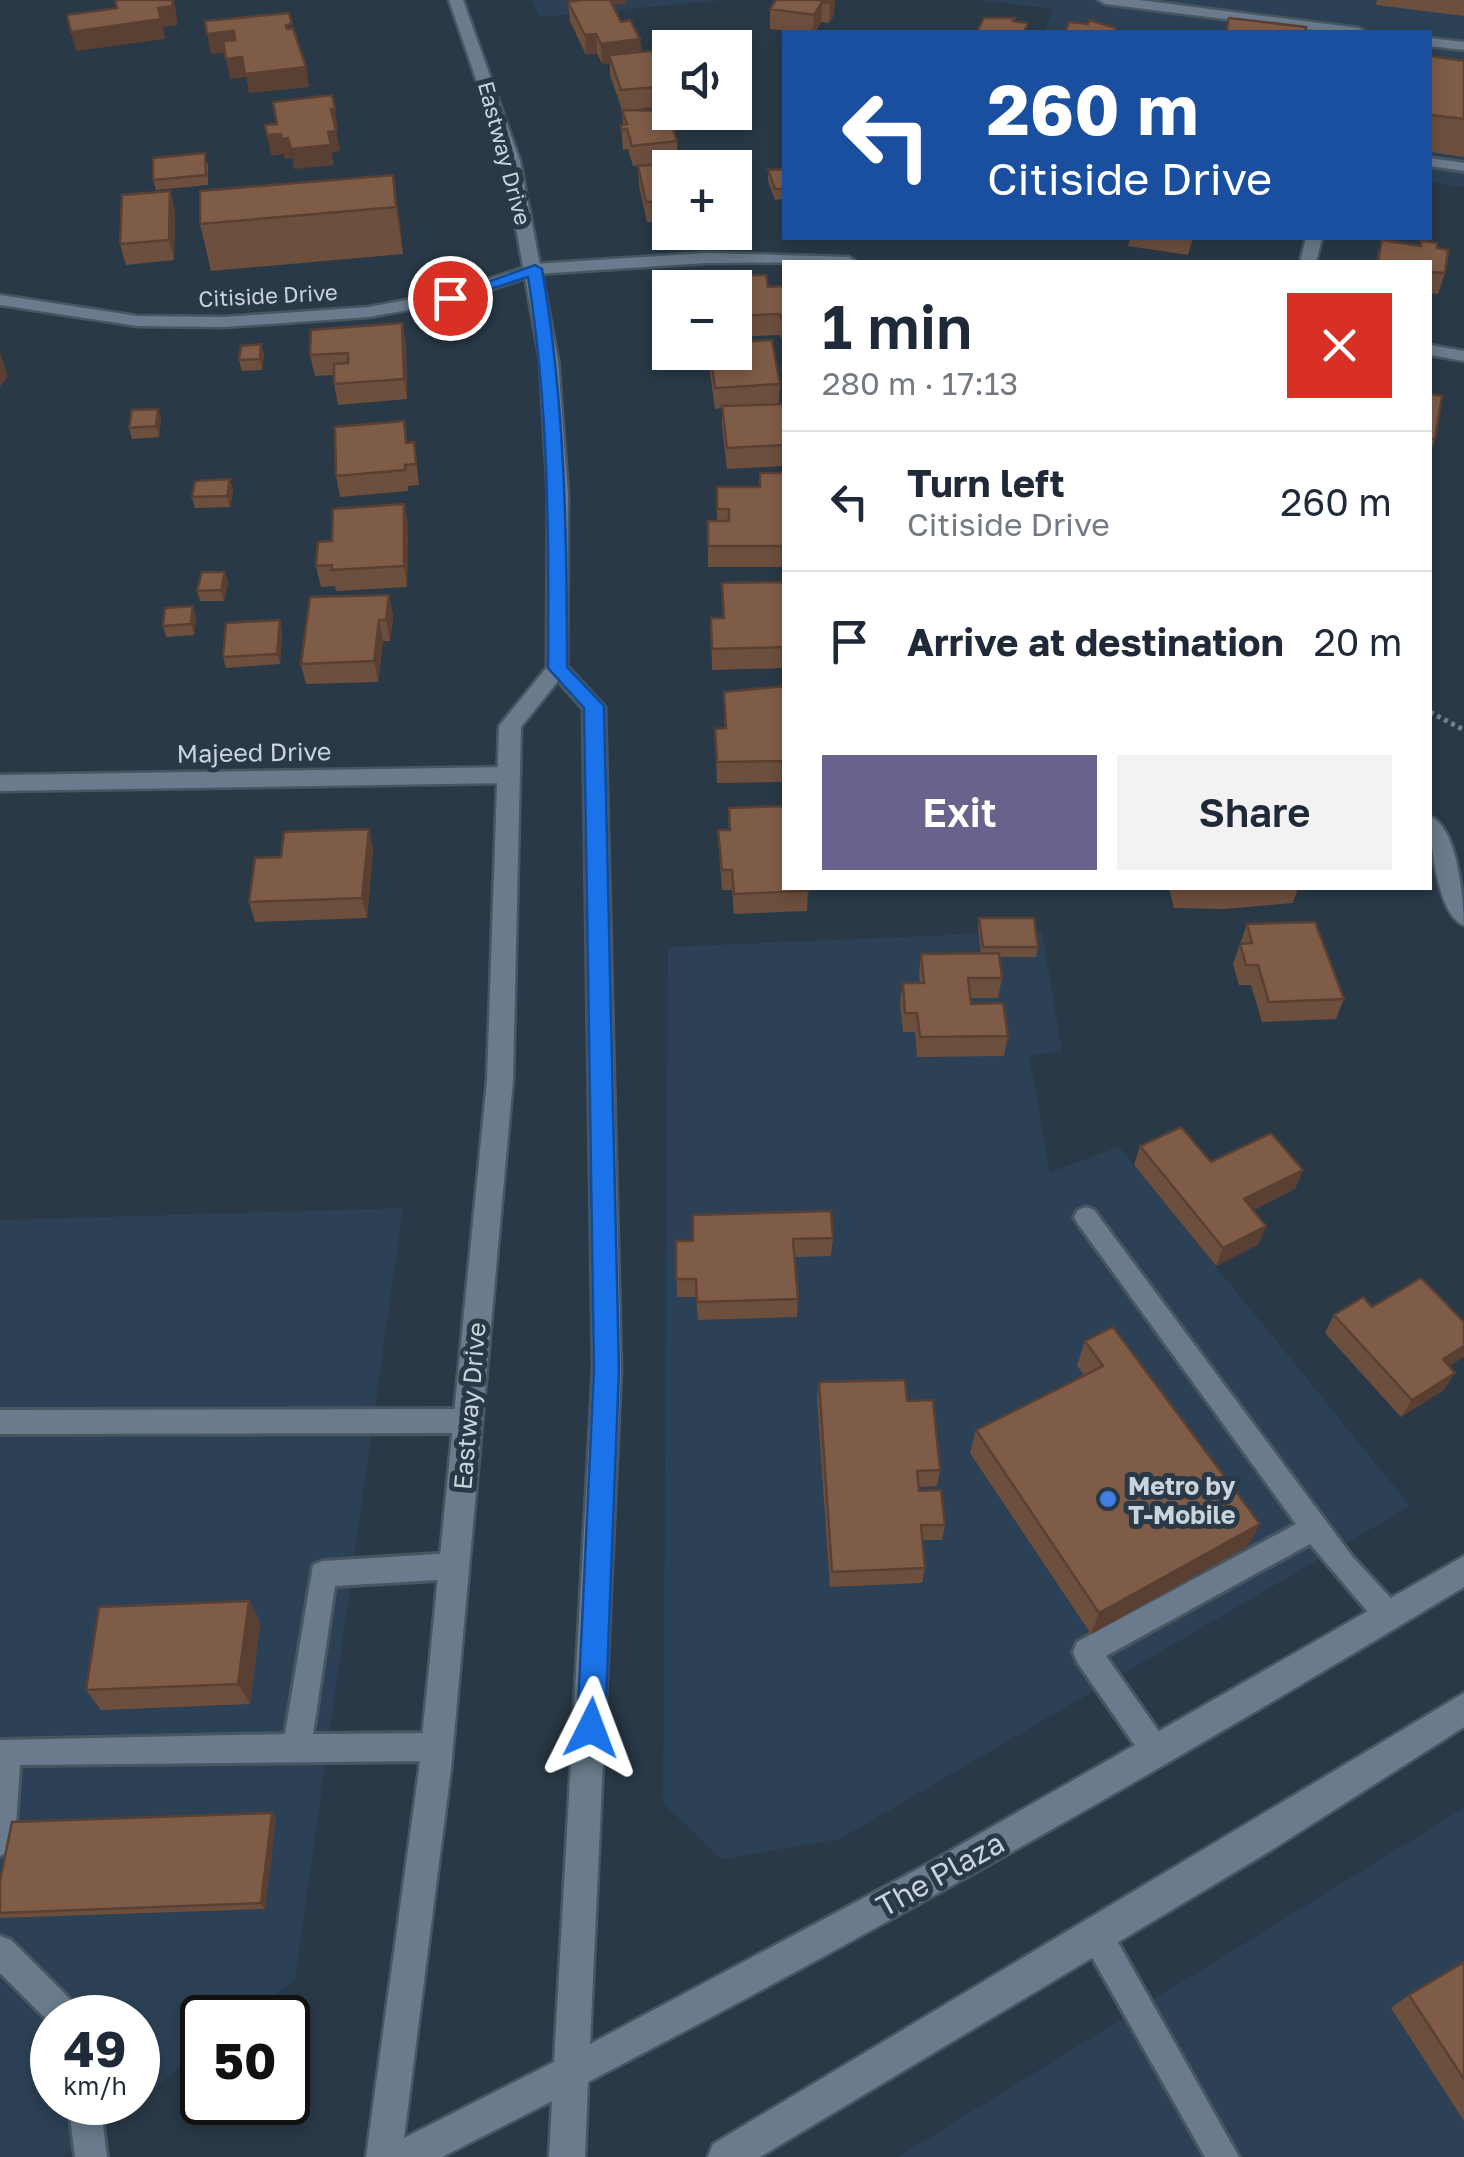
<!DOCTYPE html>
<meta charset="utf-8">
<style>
body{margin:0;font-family:"Golos Text",sans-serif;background:#f2f2f3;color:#1f2937;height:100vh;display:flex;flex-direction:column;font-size:38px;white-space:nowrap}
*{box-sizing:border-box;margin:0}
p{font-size:32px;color:#747a83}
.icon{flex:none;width:55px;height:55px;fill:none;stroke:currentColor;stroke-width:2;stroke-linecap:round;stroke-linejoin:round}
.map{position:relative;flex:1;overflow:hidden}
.details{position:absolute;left:782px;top:260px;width:650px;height:630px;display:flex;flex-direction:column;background:#fff;border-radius:0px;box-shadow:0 5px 15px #0003}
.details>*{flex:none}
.hud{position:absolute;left:782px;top:30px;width:650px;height:210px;border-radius:0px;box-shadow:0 5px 15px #0003;background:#1a4fa0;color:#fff;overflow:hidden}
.fabs{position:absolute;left:652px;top:30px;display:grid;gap:20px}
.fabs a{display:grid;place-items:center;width:100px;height:100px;border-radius:0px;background:#fff;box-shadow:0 5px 15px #0003;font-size:50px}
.speed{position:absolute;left:30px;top:1995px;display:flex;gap:20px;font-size:50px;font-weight:700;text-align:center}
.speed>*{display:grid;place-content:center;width:130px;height:130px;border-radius:50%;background:#fff;box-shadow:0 5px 15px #0003;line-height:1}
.speed small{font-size:25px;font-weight:400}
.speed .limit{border:5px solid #111;border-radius:15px;background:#fff;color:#111}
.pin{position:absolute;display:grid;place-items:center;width:85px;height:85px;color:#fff;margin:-42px;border:5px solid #fff;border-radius:50%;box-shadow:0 2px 10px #0007}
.me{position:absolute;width:110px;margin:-55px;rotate:3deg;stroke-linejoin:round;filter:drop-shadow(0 0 8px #0008)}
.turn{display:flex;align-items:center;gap:35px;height:210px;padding:0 40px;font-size:45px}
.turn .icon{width:130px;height:130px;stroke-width:2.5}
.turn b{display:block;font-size:70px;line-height:85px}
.round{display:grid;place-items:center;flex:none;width:105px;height:105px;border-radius:0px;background:#f2f2f3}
.overview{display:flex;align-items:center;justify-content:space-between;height:170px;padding:0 40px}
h1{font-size:60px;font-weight:600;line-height:75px}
.action{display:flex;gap:20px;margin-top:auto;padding:20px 40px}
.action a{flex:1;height:115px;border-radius:0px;background:#68628c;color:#fff;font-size:40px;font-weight:600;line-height:115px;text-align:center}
.action a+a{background:#f2f2f3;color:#1f2937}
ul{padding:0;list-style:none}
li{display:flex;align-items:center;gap:30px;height:140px;padding:0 40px;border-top:2px solid #e0e1e3}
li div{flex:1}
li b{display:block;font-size:38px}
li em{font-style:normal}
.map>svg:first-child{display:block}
.built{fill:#2c4155}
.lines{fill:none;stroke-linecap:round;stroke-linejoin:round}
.lane-casing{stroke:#485662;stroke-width:6}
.street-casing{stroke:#485662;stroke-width:5}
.secondary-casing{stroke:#485662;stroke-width:5}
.path{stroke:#73808c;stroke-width:5;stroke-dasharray:4 4;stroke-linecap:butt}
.lane{fill:#697b8c;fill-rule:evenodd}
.street{fill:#697b8c;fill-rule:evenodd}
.secondary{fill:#697b8c;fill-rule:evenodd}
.wall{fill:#6d4f3e}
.shaded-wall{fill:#594032}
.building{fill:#7f5c48;stroke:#594032;stroke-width:2.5}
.route{fill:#1a73e8;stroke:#114b97;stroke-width:2.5}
.shop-dot{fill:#3f7fe0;stroke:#293947;stroke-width:4}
.labels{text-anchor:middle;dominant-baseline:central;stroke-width:10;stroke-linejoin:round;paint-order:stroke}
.far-street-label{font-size:22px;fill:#c9d3dc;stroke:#293947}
.street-label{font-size:25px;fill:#c9d3dc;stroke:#293947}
.poi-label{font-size:25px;font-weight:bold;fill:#c9d3dc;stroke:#293947;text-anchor:start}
.near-street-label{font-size:30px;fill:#c9d3dc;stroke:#293947}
</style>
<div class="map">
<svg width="1464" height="2157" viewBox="0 0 1464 2157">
<rect width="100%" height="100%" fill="#293947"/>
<!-- built -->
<path class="built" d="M531,0H726L540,17Z
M978,0H1464V187L1430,182V32H1044L1053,9Z
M1042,931L1062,1052L1029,1055L1050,1172L1119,1147L1410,1506L840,1839L721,1859L663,1803L668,947Z
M403,1208L295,1980L247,2017L202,2018V2051L138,2101V2018H52V2102L136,2103L64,2157H0V1220Z
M1464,1808V2157H898Z"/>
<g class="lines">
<defs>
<path id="lane" d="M1430,158L1464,163V171L1430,166Z
M1086,1207L1094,1210L1352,1556L1399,1607L1403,1616L1399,1625L1389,1629L1379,1625L1310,1544L1106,1656L1167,1743L1171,1753L1167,1763L1157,1767L1147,1763L1077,1662L1073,1652L1077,1642L1296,1524L1078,1224L1074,1217L1078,1210Z
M468,1409L477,1413L481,1421L477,1429L468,1433L0,1434V1410Z
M454,1553L464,1557L467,1566L464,1575L454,1579L335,1586L313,1734L437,1733L447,1737L451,1747L447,1757L437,1761L20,1765L15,1841L10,1851L0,1856V1740L285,1734L313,1565L323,1561Z
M1096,1919L1107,1923L1239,2157H1205L1085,1945L1081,1934L1085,1923Z
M0,1936L11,1940L78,2007L82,2018H52V2025L0,1973Z
M68,2102H100L107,2157H75Z"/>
<path id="street" d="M1098,0H1139L1359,28L1366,32H1329L1105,4Z
M1430,38L1464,42V50L1430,46Z
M1306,238H1322L1316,262H1300Z
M706,253L849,257L857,262L706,263L537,274L457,301L369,317L224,327L137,326L0,305V295L137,316L224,317L369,307L448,292L535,264Z
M1430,345L1464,351V361L1430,355Z
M509,767L520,775L509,783L0,791V775Z
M1430,817C1457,825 1464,900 1464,925C1438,917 1430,841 1430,817Z"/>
<path id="secondary" d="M449,0H463L520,161L558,360L568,495L567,666L605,707L621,1370L590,2044L929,1863L1464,1556V1587C1177,1761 886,1927 588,2082L585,2157H549L552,2101L442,2157H366L419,1769L487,1080L499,726L547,667L548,495L540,360L504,161ZM558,681L583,709L593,1370L554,2062L404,2138L451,1769L513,1080L521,727Z
M1464,1693V1727L1270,1851L760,2157H708L713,2144Z"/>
</defs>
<!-- lane casing -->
<use href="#lane" class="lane-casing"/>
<!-- street casing -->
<use href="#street" class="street-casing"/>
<!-- secondary casing -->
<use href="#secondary" class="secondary-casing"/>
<!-- path -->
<path class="path" d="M1430,712L1464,730"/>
<!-- lane -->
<use href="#lane" class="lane"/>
<!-- street -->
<use href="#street" class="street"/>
<!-- secondary -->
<use href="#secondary" class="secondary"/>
</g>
<!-- wall -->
<path class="wall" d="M574,0H627V3L612,5L621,22L640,39L641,52L670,77V106L628,110L677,141L678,162L633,166L628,149L623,150L621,125L623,124L622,110L610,75V63L602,64L597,53L586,55L570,21L568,2Z
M835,0L834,15L829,23L821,22L815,32H797L770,29V9Z
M1377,0H1464V16L1376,5Z
M1430,56L1464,61V157L1430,152Z
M208,163V185L156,190L153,180Z
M638,166L670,168V221L647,222L639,186Z
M785,169V199L775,200L768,181V170Z
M393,175L403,254L211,271L200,224Z
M170,191L175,211L174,260L126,265L120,244Z
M1130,238H1193L1188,255L1128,246Z
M1382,240L1420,246L1421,241L1437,248L1445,273L1438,294L1430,293V262H1376Z
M707,277L768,287L785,286V338H781L780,335L735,337V288H707Z
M402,323L406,344L407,399L338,405L334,384V375L315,376L310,355Z
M261,344L264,355L262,370L242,371L239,360Z
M709,352H735L780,384L779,404H785V466L727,469L722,427V408L715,409L709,365Z
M1430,394L1435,439L1430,455Z
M161,419L159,437L132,439L129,428Z
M414,442L419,485L408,486V491L340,497L336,476L407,443Z
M785,473L783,567H708V521H717V487H760Z
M230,479L233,490L230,507L195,508L192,497Z
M404,504L408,525L407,587L336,591L335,586L321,587L316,566L332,541Z
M225,572L228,583L224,601H200L197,591Z
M785,582V668L712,670L711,618H723Z
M389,595L393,616L390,641H383L378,682L306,684L301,664Z
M196,617L194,635L166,637L163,626Z
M282,631L280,664L226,668L223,657Z
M785,686V782L717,783L715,729L725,728L724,692Z
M729,808L808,888L807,911L734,914L732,890H722L719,851L718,830H729Z
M369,829L373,850L367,918L255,922L249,902L281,857Z
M1169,888H1298L1293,903L1225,909L1174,908Z
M979,918L1038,947L1036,957H999L1002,978L998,998H970L971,1004L1008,1036L1004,1056L917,1057L915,1032H903L900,1002L903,983H920L919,974L921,954L981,953L978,928Z
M1247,924L1344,999L1336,1019L1262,1022L1251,985H1239L1233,964Z
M1140,1146L1211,1162L1303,1170L1295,1189L1253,1210L1259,1244L1216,1266L1134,1165Z
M833,1238L831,1256L795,1257L798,1299L797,1317L698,1320L696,1297H677L676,1241Z
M1372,1307L1449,1366L1444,1390L1401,1417L1325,1333L1334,1315Z
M1085,1341L1248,1546L1091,1634L970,1453L976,1430L1084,1375L1077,1366Z
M819,1382L907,1401L940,1470L937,1486L919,1487V1491L945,1525L942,1540H922L925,1568L922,1583L830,1587L817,1399Z
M249,1601L260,1622L250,1704L101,1710L86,1690Z
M272,1813L276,1819L265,1909L0,1918V1881Z
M1464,1962V2121L1391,2008L1409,1995Z"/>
<!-- shaded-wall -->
<path class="shaded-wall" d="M174,0L178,25L163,27L165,39L76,51L71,32Z
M578,0H627V3L578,9Z
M826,0H835L834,15L829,23L830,3Z
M822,2L821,22L813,32L814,15Z
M234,31L238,51L211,54L207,34Z
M596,34L597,53L586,55L585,35Z
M640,39L641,59L609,55L610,63L602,64L601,44Z
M242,57L306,67L309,87L249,93L246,77L230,79L226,59Z
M331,109H335L338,129H334Z
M336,131L340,151L332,152L334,165L294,169L291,149L328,132Z
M281,134L284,154L271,156L267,135Z
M288,138L292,158L285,159L281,139Z
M393,175L400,222L403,254L396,207Z
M170,191L175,211L174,260L169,240Z
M402,323L406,344L407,399L404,379Z
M261,344L264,355L262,370L260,359Z
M0,352L8,376L0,387Z
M158,409L161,419L159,437L156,426Z
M230,479L233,490L230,507L227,496Z
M404,504L408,525L407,587L404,566Z
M225,572L228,583L224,601L221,590Z
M389,595L393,616L390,641L386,620Z
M193,606L196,617L194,635L191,624Z
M280,620L282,631L280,664L277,654Z
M379,620L383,641L378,682L374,661Z
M369,829L373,850L367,918L362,898Z
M1303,1170L1295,1189L1237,1218L1244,1199Z
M1266,1226L1259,1244L1216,1266L1223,1248Z
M1464,1346V1357L1432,1377L1443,1359Z
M1455,1373L1444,1390L1401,1417L1412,1400Z
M1260,1524L1248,1546L1091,1634L1099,1613Z
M249,1601L260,1622L250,1704L238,1684Z
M272,1813L276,1819L265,1909L261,1903Z"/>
<!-- building -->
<path class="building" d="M115,0H172L173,6L158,8L161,19L71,32L67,15L117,8Z
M581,0H610L621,22L630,20L640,39L601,44L596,34L585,35L568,2Z
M776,0H832L830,3L822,2L814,15L770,9Z
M289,13L292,24L286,25L287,29L293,28L306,67L245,74L242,57L226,59L223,41L235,40L234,31L207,34L205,21Z
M984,18H1015L1013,21L1028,23L1024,32H977Z
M1229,18L1306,27L1305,32H1226Z
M1089,20L1116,28L1114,32H1065L1069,22L1088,24Z
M660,50L670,77V86L621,90L609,55Z
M1430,56L1464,61V119L1430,115Z
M332,95L335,109H331L336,131L328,132L331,145L291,149L288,138L281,139V134L267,135L265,125L277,124L273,102Z
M622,110L667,111L677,141L632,146L627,129L622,130L621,125L627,124Z
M205,153L206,175L153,180V158Z
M688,162L689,168H670V200L646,202L638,166Z
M785,169V189H775L768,170Z
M393,175L396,207L200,224V191Z
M170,191L169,240L120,244L122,195Z
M1382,240L1421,246V241L1437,243V248L1448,250L1445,273L1430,272V262H1378Z
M766,275L768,287L785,286V317L781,318L780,314L735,316V288H708L707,277Z
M402,323L404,379L334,384V364L348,363V353L310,355L311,330Z
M772,340L780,384L715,388L710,352H735V342Z
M261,344L260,359L239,360L241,346Z
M1430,394L1442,396L1435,439H1430Z
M785,404V445L727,448L722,406Z
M158,409L156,426L129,428L132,410Z
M404,421L406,443L414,442L416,464L405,465V470L336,476L335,427Z
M760,473H785L784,546H708V521H729V509H717V487H760Z
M230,479L227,496L192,497L195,481Z
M404,504V566L331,570L332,565L316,566L318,542L332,541L333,509Z
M202,572H225L221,590L197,591Z
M785,582V647L712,649L711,618H724L722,583Z
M389,595L386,620H379L374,661L301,664L310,597Z
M193,606L191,624L163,626L165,608Z
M280,620L277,654L223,657L226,623Z
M785,686V761L717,762L715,729L726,728L724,692Z
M785,806V888H808V891L734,894L732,870H722L718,830H730L729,808Z
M369,829L362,898L249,902L255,858L281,857L284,832Z
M1180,888H1247L1232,889Z
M979,918H1034L1038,947H983Z
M1315,922L1344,999L1269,1002L1258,965H1246L1240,944L1252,943L1247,924Z
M999,953L1002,978H968L971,1004L1003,1003L1008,1036L920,1037L917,1013H905L903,983H924L921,954Z
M1181,1127L1211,1162L1271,1133L1303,1170L1244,1199L1266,1226L1223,1248L1140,1146Z
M831,1211L833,1238L793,1239L798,1299L697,1302L696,1279H676V1241H693V1215Z
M1421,1278L1464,1322V1346L1443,1359L1455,1373L1412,1400L1334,1315L1363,1297L1372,1307Z
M1113,1327L1260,1524L1099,1613L976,1430L1103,1366L1085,1341Z
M905,1380L907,1401L933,1400L940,1470L917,1471L919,1491L941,1490L945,1525H921L925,1568L832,1572L819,1382Z
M249,1601L238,1684L86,1690L99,1607Z
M272,1813L261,1903L0,1913V1881L12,1822Z
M1464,1962V2079L1409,1995Z"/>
<!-- route -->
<path class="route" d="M535,265L542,269C565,402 567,532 567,667L604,706L619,1370L605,1728L601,1738L591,1742L581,1738L577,1728L594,1370L584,708L548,668C549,536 549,407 528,277L450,302L443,298Z"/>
<!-- markers -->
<circle class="shop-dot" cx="1108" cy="1499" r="10"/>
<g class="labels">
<!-- far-street labels -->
<g class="far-street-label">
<text transform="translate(505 153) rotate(75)">Eastway Drive</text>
<text transform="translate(268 295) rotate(-3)">Citiside Drive</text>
</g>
<!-- street labels -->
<g class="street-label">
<text transform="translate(254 752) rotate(-1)">Majeed Drive</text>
<text transform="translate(469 1406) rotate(-85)">Eastway Drive</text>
</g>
<!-- poi labels -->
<g class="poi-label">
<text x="1128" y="1485">Metro by<tspan x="1128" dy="29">T-Mobile</tspan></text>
</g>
<!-- near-street labels -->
<g class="near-street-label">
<text transform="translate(940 1874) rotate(-29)">The Plaza</text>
</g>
</g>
</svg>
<div class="fabs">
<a><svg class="icon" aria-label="sound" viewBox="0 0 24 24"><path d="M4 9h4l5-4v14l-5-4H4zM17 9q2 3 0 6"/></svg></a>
<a>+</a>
<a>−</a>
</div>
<div class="speed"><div>49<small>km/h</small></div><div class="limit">50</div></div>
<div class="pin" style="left:450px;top:298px;background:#d93025"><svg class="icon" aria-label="arrive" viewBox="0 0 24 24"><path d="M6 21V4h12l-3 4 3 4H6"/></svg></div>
<svg class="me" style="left:591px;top:1728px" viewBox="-20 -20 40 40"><path d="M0-17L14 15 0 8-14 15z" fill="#1a73e8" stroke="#fff" stroke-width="4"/></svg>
<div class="hud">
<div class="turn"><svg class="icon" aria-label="left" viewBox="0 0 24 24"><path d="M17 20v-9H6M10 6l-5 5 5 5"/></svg><div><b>260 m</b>Citiside Drive</div></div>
</div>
<section class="details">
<div class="overview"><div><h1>1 min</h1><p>280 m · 17:13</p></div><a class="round" style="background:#d93025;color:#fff"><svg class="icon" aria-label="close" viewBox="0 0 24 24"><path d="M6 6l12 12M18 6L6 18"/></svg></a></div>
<ul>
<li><svg class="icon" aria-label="left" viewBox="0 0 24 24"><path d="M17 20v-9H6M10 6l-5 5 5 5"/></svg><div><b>Turn left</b><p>Citiside Drive</p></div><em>260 m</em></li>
<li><svg class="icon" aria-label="arrive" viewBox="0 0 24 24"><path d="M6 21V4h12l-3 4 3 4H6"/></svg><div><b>Arrive at destination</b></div><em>20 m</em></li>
</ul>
<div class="action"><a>Exit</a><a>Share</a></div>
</section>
</div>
